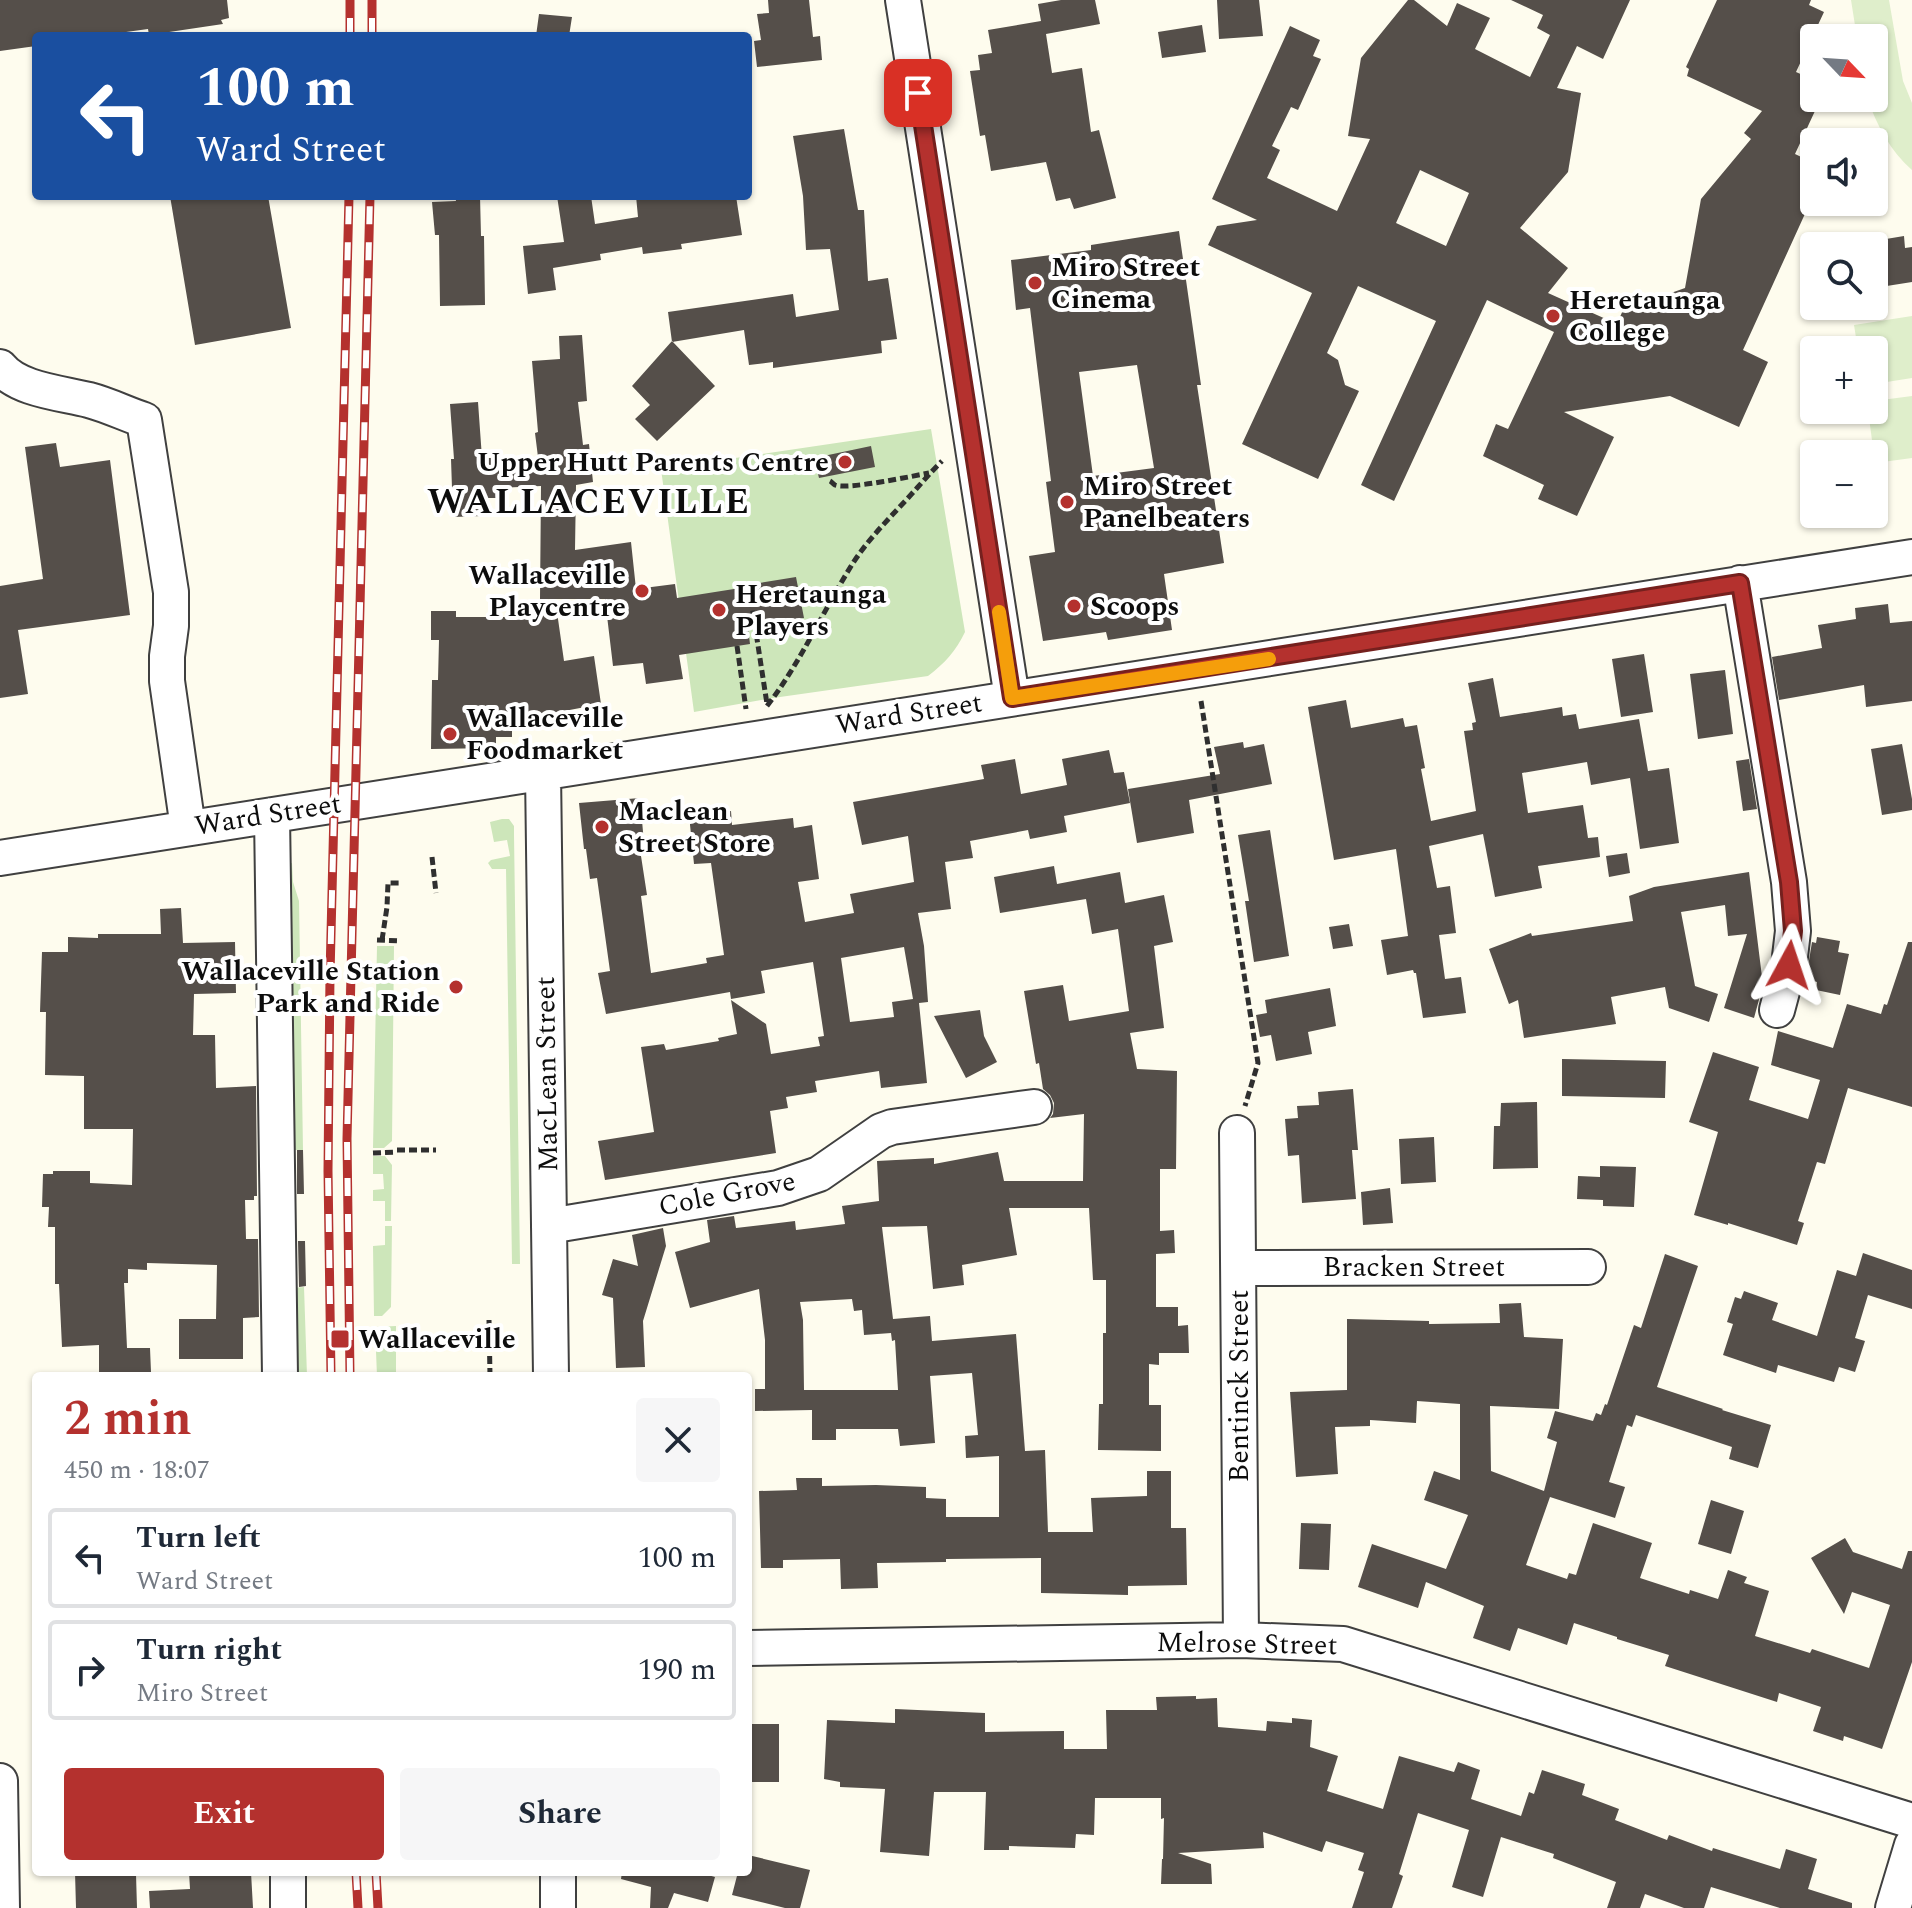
<!DOCTYPE html>
<meta charset="utf-8">
<style>
body{margin:0;font-family:Spectral,serif;background:#f6f6f7;color:#1f2937;height:100vh;display:flex;flex-direction:column;font-size:30px;white-space:nowrap}
*{box-sizing:border-box;margin:0}
p{font-size:26px;color:#747a83}
.icon{flex:none;width:44px;height:44px;fill:none;stroke:currentColor;stroke-width:2;stroke-linecap:round;stroke-linejoin:round}
.map{position:relative;flex:1;overflow:hidden}
.panel{position:absolute;left:32px;top:1372px;width:720px;height:504px;display:flex;flex-direction:column;background:#fff;border-radius:8px;box-shadow:0 2px 6px #0004}
.panel>*{flex:none}
.banner{position:absolute;left:32px;top:32px;width:720px;height:168px;border-radius:8px;box-shadow:0 2px 6px #0004;background:#1a4fa0;color:#fff;overflow:hidden}
.needle{width:52px;rotate:115deg}
.controls{position:absolute;left:1800px;top:24px;display:grid;gap:16px}
.controls a{display:grid;place-items:center;width:88px;height:88px;border-radius:8px;background:#fff;box-shadow:0 2px 6px #0004;font-size:40px}
.pin{position:absolute;display:grid;place-items:center;width:68px;height:68px;color:#fff;margin:-34px;border-radius:16px;box-shadow:0 4px 12px #0006}
.me{position:absolute;width:88px;margin:-44px;rotate:5deg;stroke-linejoin:round;filter:drop-shadow(0 0 6px #0008)}
.turn{display:flex;align-items:center;gap:28px;height:168px;padding:0 32px;font-size:36px}
.turn .icon{width:104px;height:104px;stroke-width:2.5}
.turn b{display:block;font-size:56px;line-height:68px}
.round{display:grid;place-items:center;flex:none;width:84px;height:84px;border-radius:8px;background:#f6f6f7}
.headline{display:flex;align-items:center;justify-content:space-between;height:136px;padding:0 32px}
h1{font-size:48px;font-weight:700;line-height:60px;color:#b4312e}
.action{display:flex;gap:16px;margin-top:auto;padding:16px 32px}
.action a{flex:1;height:92px;border-radius:8px;background:#b4312e;color:#fff;font-size:32px;font-weight:700;line-height:92px;text-align:center}
.action a+a{background:#f6f6f7;color:#1f2937}
ul{padding:0;list-style:none}
li{display:flex;align-items:center;gap:24px;height:100px;margin:0 16px 12px;padding:0 16px;border:4px solid #e0e1e3;border-radius:8px}
li div{flex:1}
li b{display:block;font-size:30px}
li em{font-style:normal}
.map>svg:first-child{display:block}
.green{fill:#cde6ba}
.pitch{fill:#dfeecb}
.building{fill:#554f4a;fill-rule:evenodd}
.lines{fill:none;stroke-linecap:round;stroke-linejoin:round}
.minor-casing{stroke:#404040;stroke-width:38}
.path{stroke:#2f2f2f;stroke-width:5;stroke-dasharray:8 4;stroke-linecap:butt}
.minor{stroke:#fff;stroke-width:34}
.rail-casing{stroke:#b4312e;stroke-width:9}
.rail{stroke:#fff;stroke-width:6;stroke-dasharray:18;stroke-linecap:butt}
.route-casing{stroke:#75201e;stroke-width:20}
.route{stroke:#b4312e;stroke-width:14}
.slow{stroke:#f59e0b;stroke-width:14}
.poi-dot{fill:#b4312e;stroke:#fff;stroke-width:3}
.labels{text-anchor:middle;dominant-baseline:central;stroke-width:8;stroke-linejoin:round;paint-order:stroke}
.poi-label{font-size:28px;font-weight:bold;fill:#0d0d0d;stroke:#fff;text-anchor:start}
.street-label{font-size:28px;fill:#0d0d0d;stroke:#fff}
.district-label{font-size:36px;font-weight:bold;letter-spacing:2px;fill:#0d0d0d;stroke:#fff}
</style>
<div class="map">
<svg width="1912" height="1908" viewBox="0 0 1912 1908">
<rect width="100%" height="100%" fill="#fefcee"/>
<!-- green -->
<path class="green" d="M931,429L965,632C956,651 945,663 928,676L773,698L694,712L661,469Z
M502,819H509L514,826V834L520,1264H512L506,869H492L488,863L491,860L510,856L507,840L494,842L490,822Z
M292,863L293,882L299,901L303,1150H291L292,1288L304,1287L307,1376H288L280,864Z
M377,946H394L392,1141L384,1148H373Z
M373,1156H385L392,1165L391,1221H385V1201H373V1190L384,1189L383,1174H373Z
M385,1226H392L391,1307L382,1316H374L373,1246L385,1245Z
M396,1326V1376H377L375,1327Z"/>
<!-- pitch -->
<path class="pitch" d="M1851,0H1889L1903,81L1912,103V170C1890,151 1877,125 1867,98H1874V38H1857Z
M1912,316V378L1874,384V350H1858L1854,325Z
M1912,396V458L1875,463L1868,410H1874V401Z"/>
<!-- building -->
<path class="building" d="M0,0H227L229,18L221,20L223,24L149,35L148,29L97,36H36V46L0,51Z
M768,0H809L813,37L820,36L822,60L757,67L754,41L761,40L757,14L769,13Z
M1061,0H1095L1100,24L1046,34L1052,73L1082,68L1091,132L1099,130L1116,198L1074,209L1070,198L1056,201L1046,162L991,171L985,135L980,136L970,71L980,70L978,55L992,53L988,30L1041,21L1038,4Z
M1217,0H1259L1263,36L1219,39Z
M1408,0H1414L1447,26L1457,3L1490,18L1475,49L1530,77L1550,35L1537,28L1543,15L1511,0H1630L1603,59L1577,46L1557,88L1581,93L1568,172L1520,228L1568,268L1548,293L1617,324L1623,310L1685,288L1701,199L1751,139L1744,133L1762,111L1687,76L1689,69L1686,67L1717,0H1811L1809,5L1824,12L1796,72L1814,80V98H1821L1795,154L1814,163V194L1743,350L1768,362L1739,427L1670,396L1564,412L1614,437L1577,516L1538,499L1544,485L1483,456L1496,424L1508,429L1554,332L1487,300L1394,501L1361,485L1436,321L1358,286L1327,353L1338,360L1345,385L1359,391L1318,479L1242,444L1312,293L1208,245L1217,226L1257,220L1212,199L1290,26L1320,40L1313,56L1321,59L1298,110L1291,107L1272,146L1280,150L1267,178L1337,211L1370,139L1348,136L1361,58ZM1420,170L1469,193L1446,246L1396,223Z
M539,14L572,17L569,36H536Z
M1202,25L1206,52L1162,58L1158,32Z
M844,129L858,210H864L868,281L888,278L897,339L881,341L882,353L773,368V362L749,365L744,330L672,342L668,312L793,294L796,317L839,310L830,249L806,250L803,196L793,136Z
M170,196H268L291,328L195,345Z
M455,196H480L481,236H484L485,305L440,306L439,235H435L432,202L456,201Z
M557,196H591L595,224L638,217L636,196H736L742,235L681,244L682,249L643,254L642,247L600,254L601,260L553,268L556,290L528,294L523,246L564,242Z
M1179,231L1201,385H1197L1224,563L1164,574L1172,630L1108,640L1106,632L1043,641L1029,556L1055,552L1046,482L1051,481L1030,308L1016,310L1011,260L1091,250V245ZM1137,365L1154,468L1093,476L1079,372Z
M1904,236L1905,248L1912,247V282L1874,288V253L1881,252L1880,240Z
M582,335L587,401L578,402L583,445L589,444L593,482L576,485L575,550L631,542L636,589L675,584L677,598L753,586V584L796,577L804,618L748,628L750,644L679,655L683,679L646,684L643,663L613,666L605,599H540L541,486L495,488L496,498H482L483,516L453,517L451,459H454L450,404L478,402L482,458H496V466L539,465L535,433L538,432L532,361L560,359L559,336Z
M672,341L715,386L657,441L635,419L650,405L632,386Z
M56,443L60,467L110,460L130,615L18,630L28,694L0,698V586L43,579L25,447Z
M871,446L875,467L819,478L814,458Z
M1888,604L1890,623L1912,621V701L1866,707L1864,685L1779,700L1772,657L1822,648L1818,625L1856,619L1855,608Z
M556,605L564,661L594,656L601,704L512,721V737H496V748L431,749L432,680H438L439,640H431V611H456V617H530L529,609Z
M1644,654L1653,712L1621,717L1612,659Z
M1725,670L1733,734L1698,739L1690,674Z
M1493,678L1500,717L1562,707L1563,716L1576,714L1579,729L1639,719L1648,771L1669,768L1679,843L1640,849L1630,778L1591,785L1587,762L1522,773L1528,813L1583,805L1588,838L1598,837L1600,857L1538,866L1542,888L1495,897L1483,834L1429,846L1437,888L1450,886L1456,933L1439,935L1445,979L1461,977L1466,1013L1423,1018L1416,973H1414L1413,970L1387,975L1381,940L1408,936L1396,849L1334,860L1308,707L1346,700L1351,728L1403,718L1405,727L1417,725L1425,768L1421,769L1431,821L1476,811L1464,731L1473,730L1472,723L1476,722L1468,683Z
M1243,742L1244,748L1264,744L1272,784L1189,800L1194,833L1137,843L1128,789L1220,774L1214,747Z
M1902,744L1912,799V810L1882,815L1871,749Z
M1109,750L1114,773L1124,772L1130,803L1064,816L1067,832L1030,839L1028,830L970,841L973,858L945,862L951,909L918,913L924,946L928,1002L919,1003L927,1083L881,1088L879,1071L815,1081L817,1092L786,1097L788,1108L770,1111L776,1153L605,1180L598,1141L654,1132L641,1047L664,1044L666,1050L719,1041L718,1038L737,1034L731,1000L766,1024L771,1054L820,1046L818,1037L824,1036L813,962L761,971L765,993L731,999L730,992L606,1014L598,973L610,971L597,878L590,879L586,849H584L579,803L640,798L644,843H639L647,895L641,896L651,973L707,963L706,958L724,955L711,863L694,864L689,815L731,811L732,825L793,818L794,828L812,825L819,879L798,882L805,922L854,913L850,894L914,882L908,836L862,845L853,802L984,779L981,765L1015,759L1021,794L1067,785L1062,759ZM904,947L913,999L892,1002L894,1017L850,1022L841,958Z
M1749,759L1757,809L1743,811L1736,761Z
M1270,830L1289,956L1254,962L1245,901H1249L1238,835Z
M1627,853L1630,873L1609,877L1606,856Z
M1054,866L1057,884L1120,872L1125,903L1164,895L1173,942L1154,946L1164,1028L1130,1033L1137,1069L1177,1071L1176,1169H1160V1231L1174,1230L1175,1253L1156,1254V1307H1178V1326L1188,1325L1189,1353H1159V1365L1149,1364V1405H1161V1451L1098,1450L1099,1404H1103V1333H1106V1280H1093L1089,1208H1009L1017,1255L962,1265L964,1285L933,1289L927,1226L882,1227L893,1319L930,1316L932,1341L1016,1334L1025,1451L1045,1450L1048,1532H1093L1091,1498L1147,1496V1471H1171V1528H1186L1187,1585L1128,1586V1595L1041,1593V1558L946,1559V1562L877,1563L878,1588L841,1589L840,1559L783,1560V1568H761L759,1491L797,1490L796,1478H822V1486L876,1485L926,1487V1498L946,1499V1517H999V1456L966,1458L965,1436L978,1435L972,1373L930,1376L935,1443L900,1446L898,1429H836V1440H812V1410L755,1411V1389H765V1340L759,1289L690,1308L675,1252L710,1242L707,1220L734,1216L736,1228L795,1221L796,1230L845,1224L842,1206L879,1201L877,1161L934,1158V1164L998,1152L1004,1181H1083L1084,1114L1050,1118L1053,1114L1054,1103L1050,1095L1043,1089L1039,1063L1036,1064L1024,991L1063,985L1069,1021L1129,1011L1118,929L1092,934L1086,899L1000,913L994,877ZM852,1299L854,1311L862,1310L864,1335L891,1333L892,1341L895,1340L898,1390H804L803,1320L800,1302Z
M1749,872L1763,985L1754,1018L1724,1008L1747,934L1728,936L1725,905L1681,912L1695,986L1718,994L1709,1022L1669,1008L1665,987L1611,997L1616,1024L1524,1038L1518,1000L1509,1004L1489,949L1531,933L1532,936L1633,921L1629,896L1654,887Z
M181,908L183,943L235,942L236,993L194,994L193,1035H215L216,1088L256,1086L257,1196H254V1200H245L246,1239H258L259,1317L243,1318V1359H179V1319H216L217,1265L147,1263V1270L128,1269V1283H124L127,1348H150L151,1372H99V1345L62,1347L59,1284H55V1227H48L49,1207H42L43,1174H53V1171H90V1183L132,1185L133,1129H84V1076L45,1075L46,1012H40L42,952H68V937L98,938V934H161L160,909Z
M1349,924L1353,946L1333,949L1329,927Z
M1817,937L1840,941L1838,952L1849,954L1840,995L1816,990L1817,982L1806,979L1812,942L1816,943Z
M1908,942H1912V1107L1848,1088L1825,1164L1817,1162L1798,1221L1804,1223L1797,1245L1728,1223V1225L1694,1215L1718,1132L1689,1122L1713,1052L1759,1067L1749,1100L1808,1119L1820,1080L1771,1065L1778,1031L1833,1048L1847,1004L1881,1014L1884,1004L1887,1005Z
M1330,988L1336,1026L1308,1032L1312,1054L1276,1061L1271,1035L1260,1037L1256,1015L1267,1013L1265,1000Z
M980,1010L984,1036L997,1062L966,1078L934,1016Z
M1562,1059L1666,1061L1665,1098L1562,1096Z
M1353,1089L1358,1150H1352L1356,1199L1302,1203L1299,1155L1288,1156L1285,1119L1298,1118L1297,1106L1319,1105L1318,1092Z
M1537,1102L1538,1168L1493,1169L1494,1126H1500L1501,1103Z
M1434,1137L1436,1182L1401,1184L1399,1139Z
M297,1150H303L304,1194H297Z
M1600,1166L1636,1167L1634,1207L1603,1206V1200L1577,1199L1578,1176L1600,1177Z
M1390,1188L1393,1223L1363,1225L1361,1192Z
M663,1228L666,1246L643,1321L645,1367L616,1368L613,1298L602,1295L613,1259L638,1266L632,1235Z
M298,1241H305L306,1286L299,1287Z
M1863,1253L1912,1270V1309L1868,1295L1855,1338L1865,1341L1855,1372L1839,1367L1834,1382L1778,1365L1776,1373L1723,1355L1733,1324L1727,1322L1735,1297L1741,1299L1744,1291L1778,1303L1772,1320L1817,1336L1837,1270L1856,1276Z
M1665,1254L1698,1266L1657,1387L1723,1409L1722,1410L1771,1425L1758,1468L1729,1459L1732,1447L1636,1415L1632,1427L1627,1425L1609,1482L1625,1487L1615,1518L1550,1497L1526,1565L1567,1579L1569,1573L1576,1575L1593,1523L1652,1543L1640,1578L1689,1594L1690,1590L1718,1599L1728,1570L1747,1577L1744,1583L1769,1591L1755,1636L1810,1653L1812,1649L1869,1668L1890,1605L1852,1592L1844,1614L1811,1558L1845,1538L1853,1552L1902,1569L1908,1551H1912V1662L1882,1749L1844,1736L1843,1741L1813,1731L1821,1707L1779,1693L1777,1702L1665,1666L1669,1655L1617,1639V1637L1574,1623L1567,1645L1518,1628L1510,1651L1473,1638L1484,1606L1426,1582L1418,1608L1358,1587L1372,1544L1446,1569L1468,1515L1424,1500L1434,1471L1460,1480V1404L1417,1401L1416,1423L1370,1420V1426L1335,1427L1338,1474L1296,1477L1290,1392L1347,1390V1319L1429,1321V1324L1500,1323L1499,1304L1521,1303L1524,1337L1563,1339L1559,1409L1490,1406L1491,1471L1544,1491L1557,1442L1547,1438L1555,1411L1593,1421L1596,1413L1601,1415L1605,1404L1607,1405L1634,1325L1641,1328Z
M1711,1500L1744,1511L1731,1554L1698,1544Z
M1301,1523L1331,1524L1329,1570L1299,1569Z
M1196,1696V1699L1217,1698L1218,1727L1266,1731L1267,1721L1292,1723V1718L1312,1720L1310,1747L1338,1756L1327,1791L1383,1809L1399,1756L1454,1772L1458,1762L1480,1770L1471,1799L1521,1816L1529,1792L1534,1794L1542,1770L1585,1784L1582,1795L1619,1809L1615,1820L1667,1840L1669,1835L1712,1851L1713,1848L1780,1869L1786,1849L1817,1859L1808,1889L1852,1903V1908H1780L1711,1887L1704,1908H1684L1645,1894L1640,1908H1607L1616,1882L1553,1858L1554,1854L1501,1837L1483,1897L1452,1887L1469,1830L1418,1813L1399,1874L1403,1876L1392,1908H1352L1364,1872L1358,1870L1364,1853L1326,1841L1322,1852L1263,1832L1264,1848L1178,1853L1211,1864L1212,1884H1161L1162,1859H1163L1164,1818L1161,1819V1798H1095L1094,1835L1076,1834L1075,1848L1009,1846V1850H984L986,1792H934L929,1856L880,1852L885,1789L840,1787V1782L824,1779L827,1720L895,1723V1709L985,1713V1732L1064,1731V1749H1107L1106,1710H1157L1156,1697Z
M748,1724H779V1782H748Z
M748,1855L810,1870L800,1908H785L732,1895L738,1872H748Z
M75,1872H101V1875L136,1874L137,1908H76Z
M189,1872H251L253,1908H150L149,1891L190,1889Z
M622,1872H697L715,1877L708,1902L674,1893L668,1908H650L651,1887L621,1879Z"/>
<g class="lines">
<defs>
<path id="minor" d="M903,0L1012,698
M0,367C18,390 62,393 89,400C108,405 126,414 144,420L171,592V626L167,656V681L188,828
M1740,583L1789,882L1793,931L1789,965L1777,1010
M543,772L551,1376
M272,815L280,1376
M0,858L1912,557
M1237,1133L1241,1640
M549,1226L778,1188L819,1174L881,1131L892,1127L1034,1107
M1239,1268L1588,1267
M748,1648L1241,1640L1343,1644L1912,1821
M0,1781L2,1908
M288,1872V1908
M558,1872V1908
M1893,1908L1912,1845"/>
</defs>
<!-- minor casing -->
<use href="#minor" class="minor-casing"/>
<!-- path -->
<path class="path" d="M830,481C832,482 833,484 835,485C847,490 913,476 929,473
M749,587L767,704
M737,646L746,709
M1201,701L1258,1063L1245,1106
M767,706C801,662 823,611 853,563C871,535 895,513 917,488C925,479 933,470 942,461
M432,857L436,893
M377,940L400,941
M382,940L387,907L388,883H401
M397,1150H436
M373,1153L397,1152
M489,1320L490,1376"/>
<!-- minor -->
<use href="#minor" class="minor"/>
<defs>
<path id="rail" d="M350,36V0
M372,36V0
M331,1376L328,1171L330,975L349,196
M350,1376L347,1139L370,196
M356,1872L358,1908
M376,1872L378,1908"/>
</defs>
<!-- rail casing -->
<use href="#rail" class="rail-casing"/>
<!-- rail -->
<use href="#rail" class="rail"/>
</g>
<g class="lines">
<defs>
<path id="route" d="M918,93L1012,698L1740,583L1789,882L1793,931L1789,965"/>
</defs>
<!-- route casing -->
<use href="#route" class="route-casing"/>
<!-- route -->
<use href="#route" class="route"/>
<!-- slow -->
<path class="slow" d="M999,612L1012,698L1269,659"/>
</g>
<!-- markers -->
<g class="poi-dot">
<circle cx="1035" cy="283" r="8"/>
<circle cx="1553" cy="316" r="8"/>
<circle cx="845" cy="462" r="8"/>
<circle cx="1067" cy="502" r="8"/>
<circle cx="642" cy="591" r="8"/>
<circle cx="1074" cy="606" r="8"/>
<circle cx="719" cy="610" r="8"/>
<circle cx="450" cy="734" r="8"/>
<circle cx="602" cy="827" r="8"/>
<circle cx="456" cy="987" r="8"/>
<rect x="330" y="1329" width="20" height="20" rx="4"/>
</g>
<g class="labels">
<!-- poi labels -->
<g class="poi-label">
<text x="1051" y="267">Miro Street<tspan x="1051" dy="32">Cinema</tspan></text>
<text x="1569" y="300">Heretaunga<tspan x="1569" dy="32">College</tspan></text>
<text x="829" y="462" text-anchor="end">Upper Hutt Parents Centre</text>
<text x="1083" y="486">Miro Street<tspan x="1083" dy="32">Panelbeaters</tspan></text>
<text x="626" y="575" text-anchor="end">Wallaceville<tspan x="626" dy="32">Playcentre</tspan></text>
<text x="735" y="594">Heretaunga<tspan x="735" dy="32">Players</tspan></text>
<text x="1090" y="606">Scoops</text>
<text x="466" y="718">Wallaceville<tspan x="466" dy="32">Foodmarket</tspan></text>
<text x="618" y="811">Maclean<tspan x="618" dy="32">Street Store</tspan></text>
<text x="440" y="971" text-anchor="end">Wallaceville Station<tspan x="440" dy="32">Park and Ride</tspan></text>
<text x="358" y="1339">Wallaceville</text>
</g>
<!-- street labels -->
<g class="street-label">
<text transform="translate(909 714) rotate(-9)">Ward Street</text>
<text transform="translate(268 815) rotate(-9)">Ward Street</text>
<text transform="translate(547 1074) rotate(-91)">MacLean Street</text>
<text transform="translate(727 1194) rotate(-11)">Cole Grove</text>
<text x="1414" y="1267">Bracken Street</text>
<text transform="translate(1239 1386) rotate(-90)">Bentinck Street</text>
<text transform="translate(1247 1644) rotate(1)">Melrose Street</text>
</g>
<!-- district labels -->
<g class="district-label">
<text x="589" y="502">WALLACEVILLE</text>
</g>
</g>
</svg>
<div class="controls">
<a><svg class="needle" viewBox="-14 -14 28 28"><path d="M0-13l5 13h-10z" fill="#e53935"/><path d="M0 13l5-13h-10z" fill="#747a83"/></svg></a>
<a><svg class="icon" aria-label="sound" viewBox="0 0 24 24"><path d="M4 9h4l5-4v14l-5-4H4zM17 9q2 3 0 6"/></svg></a>
<a><svg class="icon" aria-label="search" viewBox="0 0 24 24"><circle cx="10" cy="10" r="6"/><path d="M15 15l6 6"/></svg></a>
<a>+</a>
<a>−</a>
</div>
<div class="pin" style="left:918px;top:93px;background:#d93025"><svg class="icon" aria-label="arrive" viewBox="0 0 24 24"><path d="M6 21V4h12l-3 4 3 4H6"/></svg></div>
<svg class="me" style="left:1789px;top:965px" viewBox="-20 -20 40 40"><path d="M0-17L14 15 0 8-14 15z" fill="#b4312e" stroke="#fff" stroke-width="4"/></svg>
<div class="banner">
<div class="turn"><svg class="icon" aria-label="left" viewBox="0 0 24 24"><path d="M17 20v-9H6M10 6l-5 5 5 5"/></svg><div><b>100 m</b>Ward Street</div></div>
</div>
<section class="panel">
<div class="headline"><div><h1>2 min</h1><p>450 m · 18:07</p></div><a class="round"><svg class="icon" aria-label="close" viewBox="0 0 24 24"><path d="M6 6l12 12M18 6L6 18"/></svg></a></div>
<ul>
<li><svg class="icon" aria-label="left" viewBox="0 0 24 24"><path d="M17 20v-9H6M10 6l-5 5 5 5"/></svg><div><b>Turn left</b><p>Ward Street</p></div><em>100 m</em></li>
<li><svg class="icon" aria-label="right" viewBox="0 0 24 24"><path d="M7 20v-9h11M14 6l5 5-5 5"/></svg><div><b>Turn right</b><p>Miro Street</p></div><em>190 m</em></li>
</ul>
<div class="action"><a>Exit</a><a>Share</a></div>
</section>
</div>
